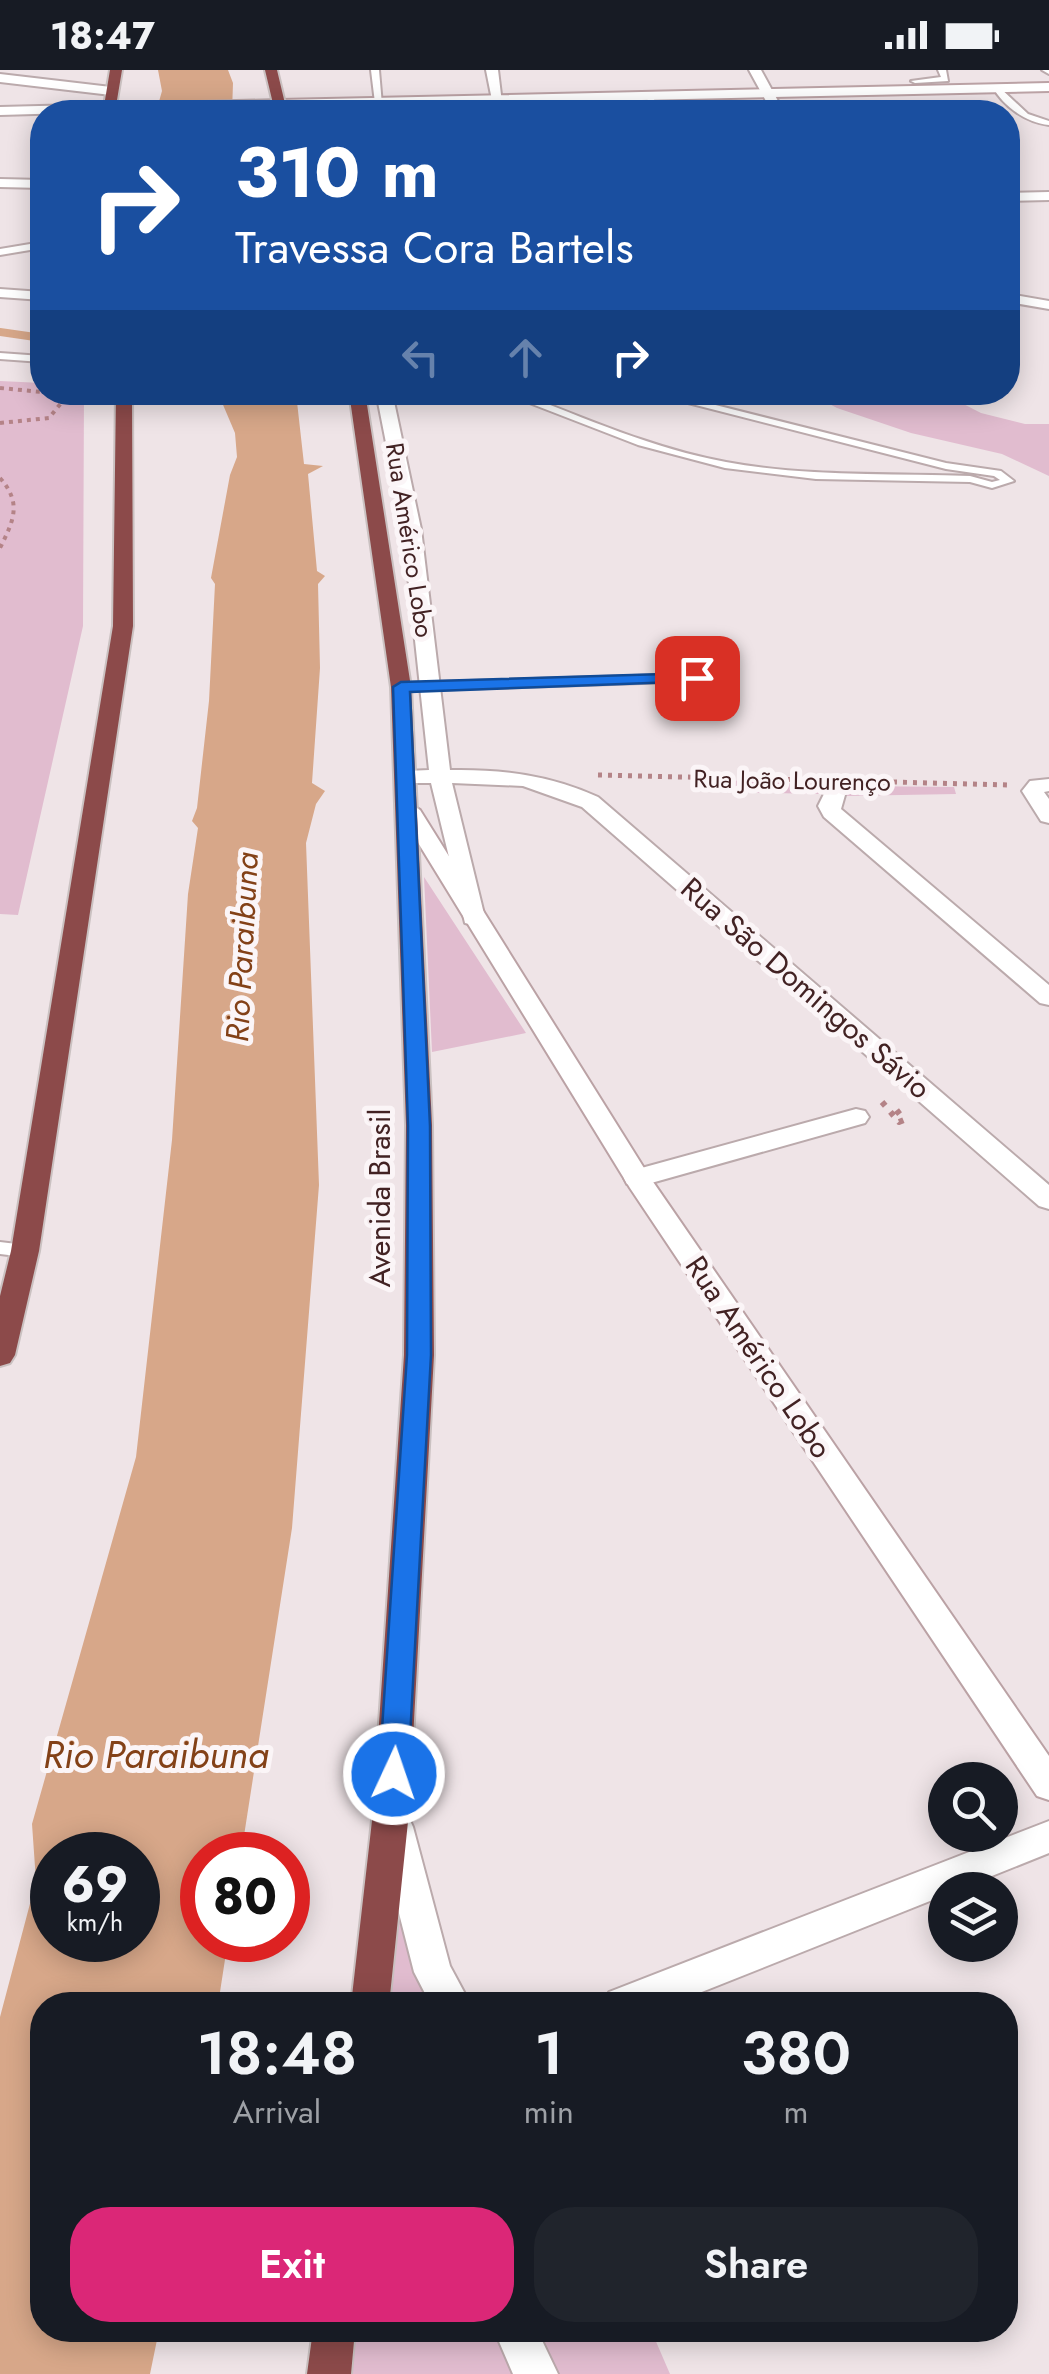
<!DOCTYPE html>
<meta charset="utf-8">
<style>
body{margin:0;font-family:Jost,sans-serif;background:#20242c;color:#f1f3f6;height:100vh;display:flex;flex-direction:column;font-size:38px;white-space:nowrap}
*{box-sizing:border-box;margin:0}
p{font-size:32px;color:#9ea1a6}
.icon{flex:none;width:55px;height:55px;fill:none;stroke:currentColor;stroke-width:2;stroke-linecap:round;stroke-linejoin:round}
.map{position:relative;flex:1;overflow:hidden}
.side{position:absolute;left:30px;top:1922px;width:988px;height:350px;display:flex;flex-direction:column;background:#171b24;border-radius:40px;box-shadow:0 5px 25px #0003}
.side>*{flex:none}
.top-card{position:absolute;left:30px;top:30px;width:990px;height:305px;border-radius:40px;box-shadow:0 5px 25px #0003;background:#1a4fa0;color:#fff;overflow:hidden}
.buttons{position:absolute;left:928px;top:1692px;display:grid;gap:20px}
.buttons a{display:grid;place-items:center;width:90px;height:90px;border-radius:50%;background:#171b24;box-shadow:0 5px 25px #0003;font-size:50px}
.speed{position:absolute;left:30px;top:1762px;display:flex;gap:20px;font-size:50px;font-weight:700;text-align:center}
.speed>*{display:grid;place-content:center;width:130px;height:130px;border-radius:50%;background:#171b24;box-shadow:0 5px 25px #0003;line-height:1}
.speed small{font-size:25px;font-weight:400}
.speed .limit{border:15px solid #d22;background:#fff;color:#111}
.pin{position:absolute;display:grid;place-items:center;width:85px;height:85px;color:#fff;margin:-42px;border-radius:20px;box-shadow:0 5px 15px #0006}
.me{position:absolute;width:110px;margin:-55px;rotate:3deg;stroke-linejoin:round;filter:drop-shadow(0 0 8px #0008)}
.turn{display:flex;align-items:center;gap:35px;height:210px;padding:0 40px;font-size:45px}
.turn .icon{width:130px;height:130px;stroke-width:2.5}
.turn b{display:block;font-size:70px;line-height:85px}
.lanes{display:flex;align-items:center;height:95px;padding:0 40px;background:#0003;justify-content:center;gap:50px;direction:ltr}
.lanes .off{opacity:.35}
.eta{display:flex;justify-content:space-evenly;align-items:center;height:170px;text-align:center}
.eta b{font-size:60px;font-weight:600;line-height:70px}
.button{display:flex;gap:20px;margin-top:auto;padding:20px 40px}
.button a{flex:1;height:115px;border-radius:40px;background:#db2777;color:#fff;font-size:40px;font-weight:600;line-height:115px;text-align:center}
.button a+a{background:#20242c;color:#f1f3f6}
.status{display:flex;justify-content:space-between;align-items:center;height:70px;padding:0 50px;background:#171b24;direction:ltr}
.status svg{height:28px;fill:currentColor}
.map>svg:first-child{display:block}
.green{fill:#e1bccf}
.water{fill:#d7a789;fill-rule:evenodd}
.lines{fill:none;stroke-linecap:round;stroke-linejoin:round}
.stream{stroke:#d7a789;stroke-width:8}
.service-casing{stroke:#bbaaac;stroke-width:4}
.minor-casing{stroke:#bbaaac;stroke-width:4}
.tertiary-casing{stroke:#bbaaac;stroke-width:4}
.secondary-casing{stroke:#bba2a5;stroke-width:4}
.trunk-casing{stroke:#cac1c1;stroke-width:4}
.path-far2{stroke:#b48387;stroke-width:4;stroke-dasharray:4 5;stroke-linecap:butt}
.path-far1{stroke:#b48387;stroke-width:5;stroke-dasharray:4 6;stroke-linecap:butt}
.path{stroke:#b48387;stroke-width:6;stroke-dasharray:5 8;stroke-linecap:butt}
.service{fill:#fff;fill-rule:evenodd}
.minor{fill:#fff;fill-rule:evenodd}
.tertiary{fill:#fff;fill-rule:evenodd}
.secondary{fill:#fff;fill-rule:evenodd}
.trunk{fill:#8c4a4a;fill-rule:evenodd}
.route{fill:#1a73e8;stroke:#114b97;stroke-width:2.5}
.labels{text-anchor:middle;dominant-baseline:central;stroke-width:10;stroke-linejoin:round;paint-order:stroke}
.far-street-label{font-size:25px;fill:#422223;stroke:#fbf5f7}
.street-label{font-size:30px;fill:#422223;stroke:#fbf5f7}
.water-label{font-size:32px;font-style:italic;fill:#834117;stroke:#fbf5f7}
.near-water-label{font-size:38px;font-style:italic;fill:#834117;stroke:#fbf5f7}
</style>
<div class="status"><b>18:47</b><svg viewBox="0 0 49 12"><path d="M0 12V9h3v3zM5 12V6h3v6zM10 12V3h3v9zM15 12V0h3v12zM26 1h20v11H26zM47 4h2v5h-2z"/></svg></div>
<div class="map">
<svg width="1049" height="2304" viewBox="0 0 1049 2304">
<rect width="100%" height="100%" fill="#efe4e7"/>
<!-- green -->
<path class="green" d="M0,311L42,313V322L84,323L83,556L18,845L0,844Z
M809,323H942L981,343L1025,354H1049V406L1002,384L911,363L837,338Z
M722,711V710L829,715L818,724L722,722Z
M854,716L954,717L956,724L846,726Z
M424,807L526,963L432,982Z
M393,1771L447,1935H380Z
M354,2260H508L528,2304H350Z
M521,2260H651L670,2304H542Z"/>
<!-- water -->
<path class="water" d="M158,0H228L233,13L232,42H156L162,21Z
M218,323H296L304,394L323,396L308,404L317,501L325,506L318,514L320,598L312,713L325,721L316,734L306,773L319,1115L292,1458L241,1785H202V1870H228L218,1935H42V2260H159L150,2304H0V1947L36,1811L32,1754L136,1387L172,1070L188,824L198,758L192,751L197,738L209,631L215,514L211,508L230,405L237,387L235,363ZM52,1785H138V1870H52Z"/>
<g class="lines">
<!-- stream -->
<path class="stream" d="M0,262L42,268"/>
<defs>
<path id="service" d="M371,0H379L382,35L375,33Z
M938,0H946L948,11L915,13L911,11L941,7Z
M992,16H998L1028,44L1049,51V55C1025,52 1003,36 992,16Z
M646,25H652L660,42H652Z
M42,172V178L0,185V179Z
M1008,180L1015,186V190L1008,188Z
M0,283L42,286V292L0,289Z
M501,322H517C585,348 654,379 726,392C807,407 889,403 970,406L992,412L1000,410L994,406L946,399L645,322H664L946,393L1001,401L1014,411L992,418L970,412L816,409L725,398L638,375Z
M697,604L701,605V611L401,621L395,617L401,613Z
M0,1172L25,1175L34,1181L25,1187L0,1184Z"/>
<path id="minor" d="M486,0H498L502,33L492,30Z
M749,0H761L784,42H772Z
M1042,0H1049V4Z
M0,4L111,17L117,21L111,25L0,12Z
M532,26H540L545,42H533Z
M0,109L42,110V118L0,117Z
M1049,122V130L1008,131V123Z
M0,219L42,222V230L0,227Z
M1008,224L1049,231V239L1008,232Z
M376,322H392L421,459L450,700C502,699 550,705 598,727L1049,1115V1139L1039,1136L582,737L523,716L452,713L485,848L473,855L465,853L431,713H407L396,707L407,701L429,700L403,459Z
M1049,709V721L1044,722L1049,729V753L1041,751L1022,721L1030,711Z
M834,719L845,725L841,739L1049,915V935L1040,933L824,747L818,736L826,720Z
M856,1039L865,1041L869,1047L865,1053L637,1117L627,1114L624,1108L627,1102Z
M395,1741L408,1746L413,1757L450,1896L471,1935H431L414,1902L377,1757L382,1746Z
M1049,1751V1783L957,1820H945V1825L669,1935H604L609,1922Z
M494,2260H537L558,2304H513Z"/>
<path id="tertiary" d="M280,30L284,37L0,45V37Z"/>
<path id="secondary" d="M1049,13V21L280,38L274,34L280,30Z
M409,733L420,740L649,1106L1049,1686V1730L1037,1726L630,1118L398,740Z"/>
<path id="trunk" d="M110,0H122L115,42H103Z
M265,0H277L287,42H275Z
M116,322H132L133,556L39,1181L15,1285L10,1293L0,1296V1226L11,1181L113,556Z
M349,322H365L411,617L432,1055L434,1285L409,1742L389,1935H351L373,1742L404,1285L406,1055L391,617Z
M313,2260H355L351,2304H307Z"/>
</defs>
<!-- service casing -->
<use href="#service" class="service-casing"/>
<!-- minor casing -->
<use href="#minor" class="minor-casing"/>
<!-- tertiary casing -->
<use href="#tertiary" class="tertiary-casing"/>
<!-- secondary casing -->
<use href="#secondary" class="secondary-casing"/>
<!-- trunk casing -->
<use href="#trunk" class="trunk-casing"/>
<!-- path-far2 -->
<path class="path-far2" d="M0,318L42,322
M0,353L49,348L62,332L48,322
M0,408C22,433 14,450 0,478"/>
<!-- path-far1 -->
<path class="path-far1" d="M598,705L810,710
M853,711L1010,715"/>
<!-- path -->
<path class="path" d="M882,1032L899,1052L904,1050L895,1038"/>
<!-- service -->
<use href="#service" class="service"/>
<!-- minor -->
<use href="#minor" class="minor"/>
<!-- tertiary -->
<use href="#tertiary" class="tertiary"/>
<!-- secondary -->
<use href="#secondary" class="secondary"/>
<!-- trunk -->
<use href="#trunk" class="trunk"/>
</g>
<!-- route -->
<path class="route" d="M697,603L705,608L703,611L410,622L430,1056L431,1285L408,1704L404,1713L394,1717L383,1713L379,1704L407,1285L408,1056L393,617L401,612Z"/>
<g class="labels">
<!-- far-street labels -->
<g class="far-street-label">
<text transform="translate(410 470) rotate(81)">Rua Américo Lobo</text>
<text transform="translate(792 710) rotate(1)">Rua João Lourenço</text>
</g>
<!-- street labels -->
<g class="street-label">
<text transform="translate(806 918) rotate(41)">Rua São Domingos Sávio</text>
<text transform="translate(379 1128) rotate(-90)">Avenida Brasil</text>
<text transform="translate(759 1287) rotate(56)">Rua Américo Lobo</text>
</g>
<!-- water labels -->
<g class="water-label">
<text transform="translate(242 877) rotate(-87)">Rio Paraibuna</text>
</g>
<!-- near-water labels -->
<g class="near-water-label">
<text x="156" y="1684">Rio Paraibuna</text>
</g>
</g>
</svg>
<div class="buttons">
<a><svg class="icon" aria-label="search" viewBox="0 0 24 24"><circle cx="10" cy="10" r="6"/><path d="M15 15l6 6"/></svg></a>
<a><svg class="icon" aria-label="layers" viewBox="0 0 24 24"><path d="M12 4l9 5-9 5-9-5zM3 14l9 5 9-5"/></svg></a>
</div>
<div class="speed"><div>69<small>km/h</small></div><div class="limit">80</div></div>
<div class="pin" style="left:697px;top:608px;background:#d93025"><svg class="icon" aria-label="arrive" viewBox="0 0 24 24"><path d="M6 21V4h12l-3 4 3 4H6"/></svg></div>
<svg class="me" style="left:394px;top:1704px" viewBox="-20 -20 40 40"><circle r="17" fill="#1a73e8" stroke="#fff" stroke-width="3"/><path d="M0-11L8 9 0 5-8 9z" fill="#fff"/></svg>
<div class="top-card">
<div class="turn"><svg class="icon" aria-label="right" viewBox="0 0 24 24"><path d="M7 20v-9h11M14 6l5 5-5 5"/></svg><div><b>310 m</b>Travessa Cora Bartels</div></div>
<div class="lanes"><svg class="icon off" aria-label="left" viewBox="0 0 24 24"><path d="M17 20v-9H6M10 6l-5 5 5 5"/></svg><svg class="icon off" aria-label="ahead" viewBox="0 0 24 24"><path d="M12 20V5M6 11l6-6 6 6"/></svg><svg class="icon" aria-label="right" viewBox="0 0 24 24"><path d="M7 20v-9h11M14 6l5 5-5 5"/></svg></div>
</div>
<section class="side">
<div class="eta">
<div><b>18:48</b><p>Arrival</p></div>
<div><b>1</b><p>min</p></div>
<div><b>380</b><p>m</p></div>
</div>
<div class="button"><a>Exit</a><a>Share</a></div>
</section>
</div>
